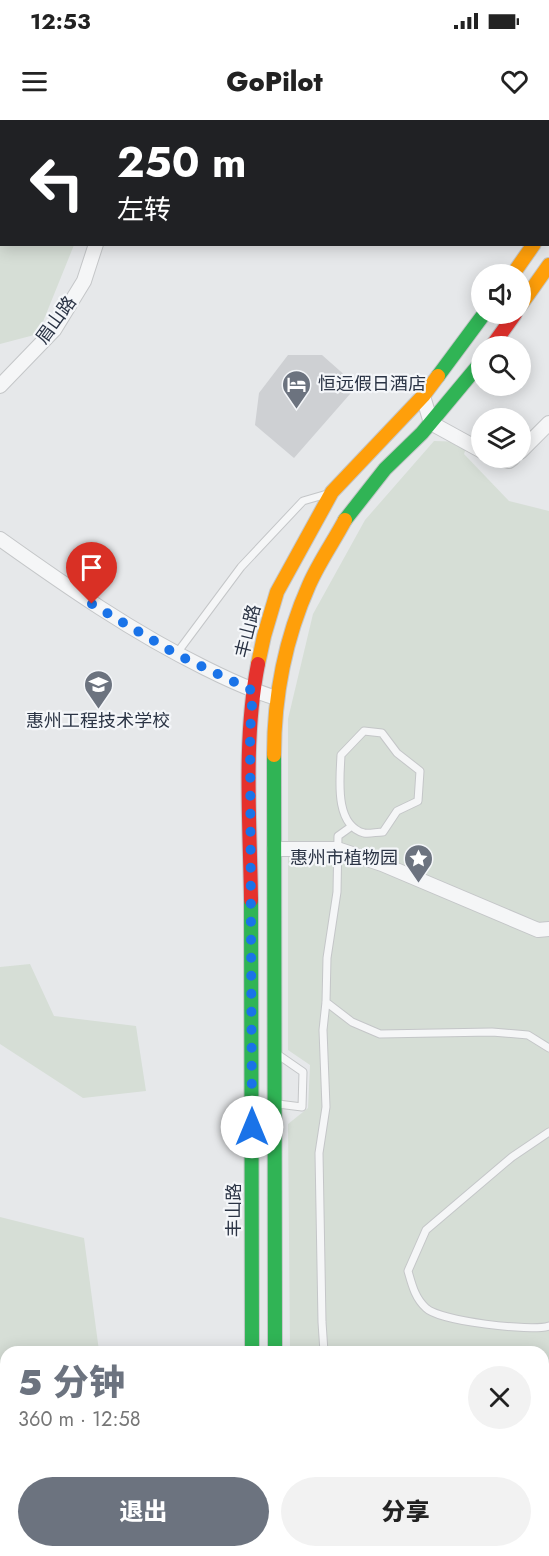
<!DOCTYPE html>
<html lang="zh">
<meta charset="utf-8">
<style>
body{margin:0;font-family:Jost,"Noto Sans SC",sans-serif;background:#f2f2f2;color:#222;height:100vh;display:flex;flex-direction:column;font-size:22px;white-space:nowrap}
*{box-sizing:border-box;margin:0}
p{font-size:20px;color:#767676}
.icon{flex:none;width:33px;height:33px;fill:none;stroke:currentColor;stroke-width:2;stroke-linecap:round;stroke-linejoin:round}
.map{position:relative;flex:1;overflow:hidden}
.panel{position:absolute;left:0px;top:1226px;width:549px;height:212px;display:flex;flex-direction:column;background:#fff;border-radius:18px 18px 0 0;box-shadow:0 3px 15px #0003}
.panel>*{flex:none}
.banner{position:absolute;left:0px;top:0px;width:549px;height:126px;box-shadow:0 3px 15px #0003;background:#202124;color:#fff;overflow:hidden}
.fabs{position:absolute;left:471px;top:144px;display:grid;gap:12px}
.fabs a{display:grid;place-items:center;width:60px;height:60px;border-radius:50%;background:#fff;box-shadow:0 3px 15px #0003;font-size:30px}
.pin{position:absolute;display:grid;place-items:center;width:51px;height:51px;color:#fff;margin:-62px -26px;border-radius:50% 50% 50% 0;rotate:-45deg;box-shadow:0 0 6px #0007}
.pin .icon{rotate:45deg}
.me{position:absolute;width:66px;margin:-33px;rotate:0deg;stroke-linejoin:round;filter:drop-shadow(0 0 4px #0008)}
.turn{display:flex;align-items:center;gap:21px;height:126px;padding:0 18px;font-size:27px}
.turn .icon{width:78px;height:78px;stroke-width:2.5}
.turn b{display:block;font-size:42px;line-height:51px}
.round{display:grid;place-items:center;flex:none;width:63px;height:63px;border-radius:32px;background:#f2f2f2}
.head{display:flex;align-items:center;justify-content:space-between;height:102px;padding:0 18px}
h1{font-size:36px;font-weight:800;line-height:45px;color:#6c737f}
.cta{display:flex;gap:12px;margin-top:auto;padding:12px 18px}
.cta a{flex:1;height:69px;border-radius:36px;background:#6c737f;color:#fff;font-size:24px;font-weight:800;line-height:69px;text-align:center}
.cta a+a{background:#f2f2f2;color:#222}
.status{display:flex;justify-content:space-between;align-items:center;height:42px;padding:0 30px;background:#fff;direction:ltr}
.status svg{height:16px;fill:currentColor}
header{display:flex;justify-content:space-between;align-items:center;height:78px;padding:0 18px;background:#fff;font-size:27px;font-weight:800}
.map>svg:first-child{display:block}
.green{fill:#d6ded6}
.building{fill:#ced0d3}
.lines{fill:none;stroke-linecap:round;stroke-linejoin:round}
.lane-casing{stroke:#c4c6c8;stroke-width:9}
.street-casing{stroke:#c4c6c8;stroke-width:16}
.fast-casing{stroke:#c4c6c8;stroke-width:16}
.slow-casing{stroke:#c4c6c8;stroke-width:16}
.jam-casing{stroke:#c4c6c8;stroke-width:16}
.lane{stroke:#f5f6f7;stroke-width:7}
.street{stroke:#f5f6f7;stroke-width:14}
.fast{stroke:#30b455;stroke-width:14}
.slow{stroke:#ff9f0a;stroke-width:14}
.jam{stroke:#e5322d;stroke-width:14}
.route{stroke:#1a73e8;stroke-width:10;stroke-dasharray:0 18}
.labels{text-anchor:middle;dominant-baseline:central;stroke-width:4.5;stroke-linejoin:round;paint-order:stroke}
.street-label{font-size:18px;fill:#2b3445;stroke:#f4f6f9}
.poi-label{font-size:18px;fill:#2b3445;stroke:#f4f6f9;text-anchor:start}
</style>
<div class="status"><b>12:53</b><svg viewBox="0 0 49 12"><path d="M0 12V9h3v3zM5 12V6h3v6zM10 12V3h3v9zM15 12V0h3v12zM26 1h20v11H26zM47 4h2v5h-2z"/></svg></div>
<header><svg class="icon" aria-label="menu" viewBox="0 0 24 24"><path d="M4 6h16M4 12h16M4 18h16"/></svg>GoPilot<svg class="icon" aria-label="heart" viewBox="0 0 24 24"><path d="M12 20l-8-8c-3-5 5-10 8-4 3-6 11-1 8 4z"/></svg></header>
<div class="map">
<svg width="549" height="1436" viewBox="0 0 549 1436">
<rect width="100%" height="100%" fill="#e6e8ea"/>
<!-- green -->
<path class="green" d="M123,0H462L123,1Z
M0,98H1L2,124L74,125L38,214L0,224Z
M434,321L468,322L464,334L509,381L549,391V1436H219L222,1431H543V1232L290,1231L288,1004L308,988L310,945L288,930V599L313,494L365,400Z
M30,844L54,896L136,906L146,971L83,978L0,924V847Z
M0,1097L84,1118L99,1231L6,1232V1431H124L120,1436H0Z"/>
<!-- building -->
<path class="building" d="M288,235H322L357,266L294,338L255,305L259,273Z"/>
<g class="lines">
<defs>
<path id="lane" d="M548,10L549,9
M548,17L549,18
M177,533L241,447L303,381L327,374
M364,611L382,613L397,633L420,651L418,681L397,691L383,712C377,712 369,714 364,713C334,705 340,658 341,635Z
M326,882L352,902L380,914L492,912L528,915L549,928
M277,934L303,952L302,987L278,984
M549,1012L512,1037L426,1110L408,1151C412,1165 415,1178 426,1188C439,1201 531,1212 549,1206
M324,1232L322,1202L319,1033L326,987L323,910L326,882L327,838L337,772L338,716L352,706
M314,1436L318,1431"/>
<path id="street" d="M106,2V0
M0,266L54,210L84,161L96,124
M423,276L431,303L482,331
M520,332L549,303
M498,338L509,341L513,338
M0,419C66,466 132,512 205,548C229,560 252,571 277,578
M274,729H337L382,744L538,810L549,809"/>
<path id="fast" d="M438,256L484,194
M345,400L385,349L422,313L482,241
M274,635L275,1232
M251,780L252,1232
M198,1436L202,1431"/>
<path id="slow" d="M513,154L534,124
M520,186L549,145
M258,544L264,516L277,472L332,372L423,276L438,256
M274,635C274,576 285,519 309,465C319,442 334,421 345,400"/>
<path id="jam" d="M548,106L549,104
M492,226L515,194
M251,780C250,703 243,620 258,544
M160,1436L165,1431"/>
</defs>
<!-- lane casing -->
<use href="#lane" class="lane-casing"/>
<!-- street casing -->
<use href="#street" class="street-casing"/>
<!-- fast casing -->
<use href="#fast" class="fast-casing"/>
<!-- slow casing -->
<use href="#slow" class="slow-casing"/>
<!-- jam casing -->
<use href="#jam" class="jam-casing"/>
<!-- lane -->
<use href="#lane" class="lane"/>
<!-- street -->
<use href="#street" class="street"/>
<!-- fast -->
<use href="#fast" class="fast"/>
<!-- slow -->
<use href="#slow" class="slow"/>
<!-- jam -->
<use href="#jam" class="jam"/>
</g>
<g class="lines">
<!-- route -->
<path class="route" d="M92,484L176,534L253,571L250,613L252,1007"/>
</g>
<!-- icons -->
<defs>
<symbol id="hotel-pin" viewBox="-11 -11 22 30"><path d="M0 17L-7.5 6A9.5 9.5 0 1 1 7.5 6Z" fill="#6c737f" stroke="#f4f6f9"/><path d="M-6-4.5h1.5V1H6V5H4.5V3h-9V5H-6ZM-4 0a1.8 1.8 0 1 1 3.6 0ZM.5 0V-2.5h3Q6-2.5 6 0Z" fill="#fff"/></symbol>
<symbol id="school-pin" viewBox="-11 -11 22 30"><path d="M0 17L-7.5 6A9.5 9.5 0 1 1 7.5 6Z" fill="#6c737f" stroke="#f4f6f9"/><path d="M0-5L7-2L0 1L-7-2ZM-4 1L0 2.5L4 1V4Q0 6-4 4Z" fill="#fff"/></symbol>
<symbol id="sight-pin" viewBox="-11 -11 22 30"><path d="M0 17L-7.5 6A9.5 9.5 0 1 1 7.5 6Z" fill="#6c737f" stroke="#f4f6f9"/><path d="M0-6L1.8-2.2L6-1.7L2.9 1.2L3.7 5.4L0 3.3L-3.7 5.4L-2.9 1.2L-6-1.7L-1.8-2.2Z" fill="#fff"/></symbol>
</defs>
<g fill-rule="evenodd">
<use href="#hotel-pin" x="280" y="248" width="33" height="45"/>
<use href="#school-pin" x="82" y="548" width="33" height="45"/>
<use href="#sight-pin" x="402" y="722" width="33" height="45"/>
</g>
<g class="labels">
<!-- street labels -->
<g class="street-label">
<text transform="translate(56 200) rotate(-54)">眉山路</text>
<text transform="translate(248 511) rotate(-76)">丰山路</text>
<text transform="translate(234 1090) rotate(-90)">丰山路</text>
</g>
<!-- poi labels -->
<g class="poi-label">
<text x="318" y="264">恒远假日酒店</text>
<text x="98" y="601" text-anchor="middle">惠州工程技术学校</text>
<text x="398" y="738" text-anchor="end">惠州市植物园</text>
</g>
</g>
</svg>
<div class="fabs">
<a><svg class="icon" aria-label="sound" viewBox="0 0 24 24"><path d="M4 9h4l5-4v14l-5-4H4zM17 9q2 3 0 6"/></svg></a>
<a><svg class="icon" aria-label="search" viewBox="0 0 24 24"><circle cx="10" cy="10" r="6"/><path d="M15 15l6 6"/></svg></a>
<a><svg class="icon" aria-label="layers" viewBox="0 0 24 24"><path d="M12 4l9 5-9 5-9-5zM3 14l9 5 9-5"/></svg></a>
</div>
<div class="pin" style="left:92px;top:484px;background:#d93025"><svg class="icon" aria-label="arrive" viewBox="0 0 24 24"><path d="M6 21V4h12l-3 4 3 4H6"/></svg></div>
<svg class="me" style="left:252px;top:1007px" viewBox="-20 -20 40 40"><circle r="19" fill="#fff"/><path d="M0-13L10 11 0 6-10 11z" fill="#1a73e8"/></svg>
<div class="banner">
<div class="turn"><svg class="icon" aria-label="left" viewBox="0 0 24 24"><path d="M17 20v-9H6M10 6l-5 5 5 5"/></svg><div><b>250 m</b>左转</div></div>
</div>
<section class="panel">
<div class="head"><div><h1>5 分钟</h1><p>360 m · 12:58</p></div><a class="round"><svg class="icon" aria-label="close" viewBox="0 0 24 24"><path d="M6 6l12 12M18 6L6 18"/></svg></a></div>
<div class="cta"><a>退出</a><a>分享</a></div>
</section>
</div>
